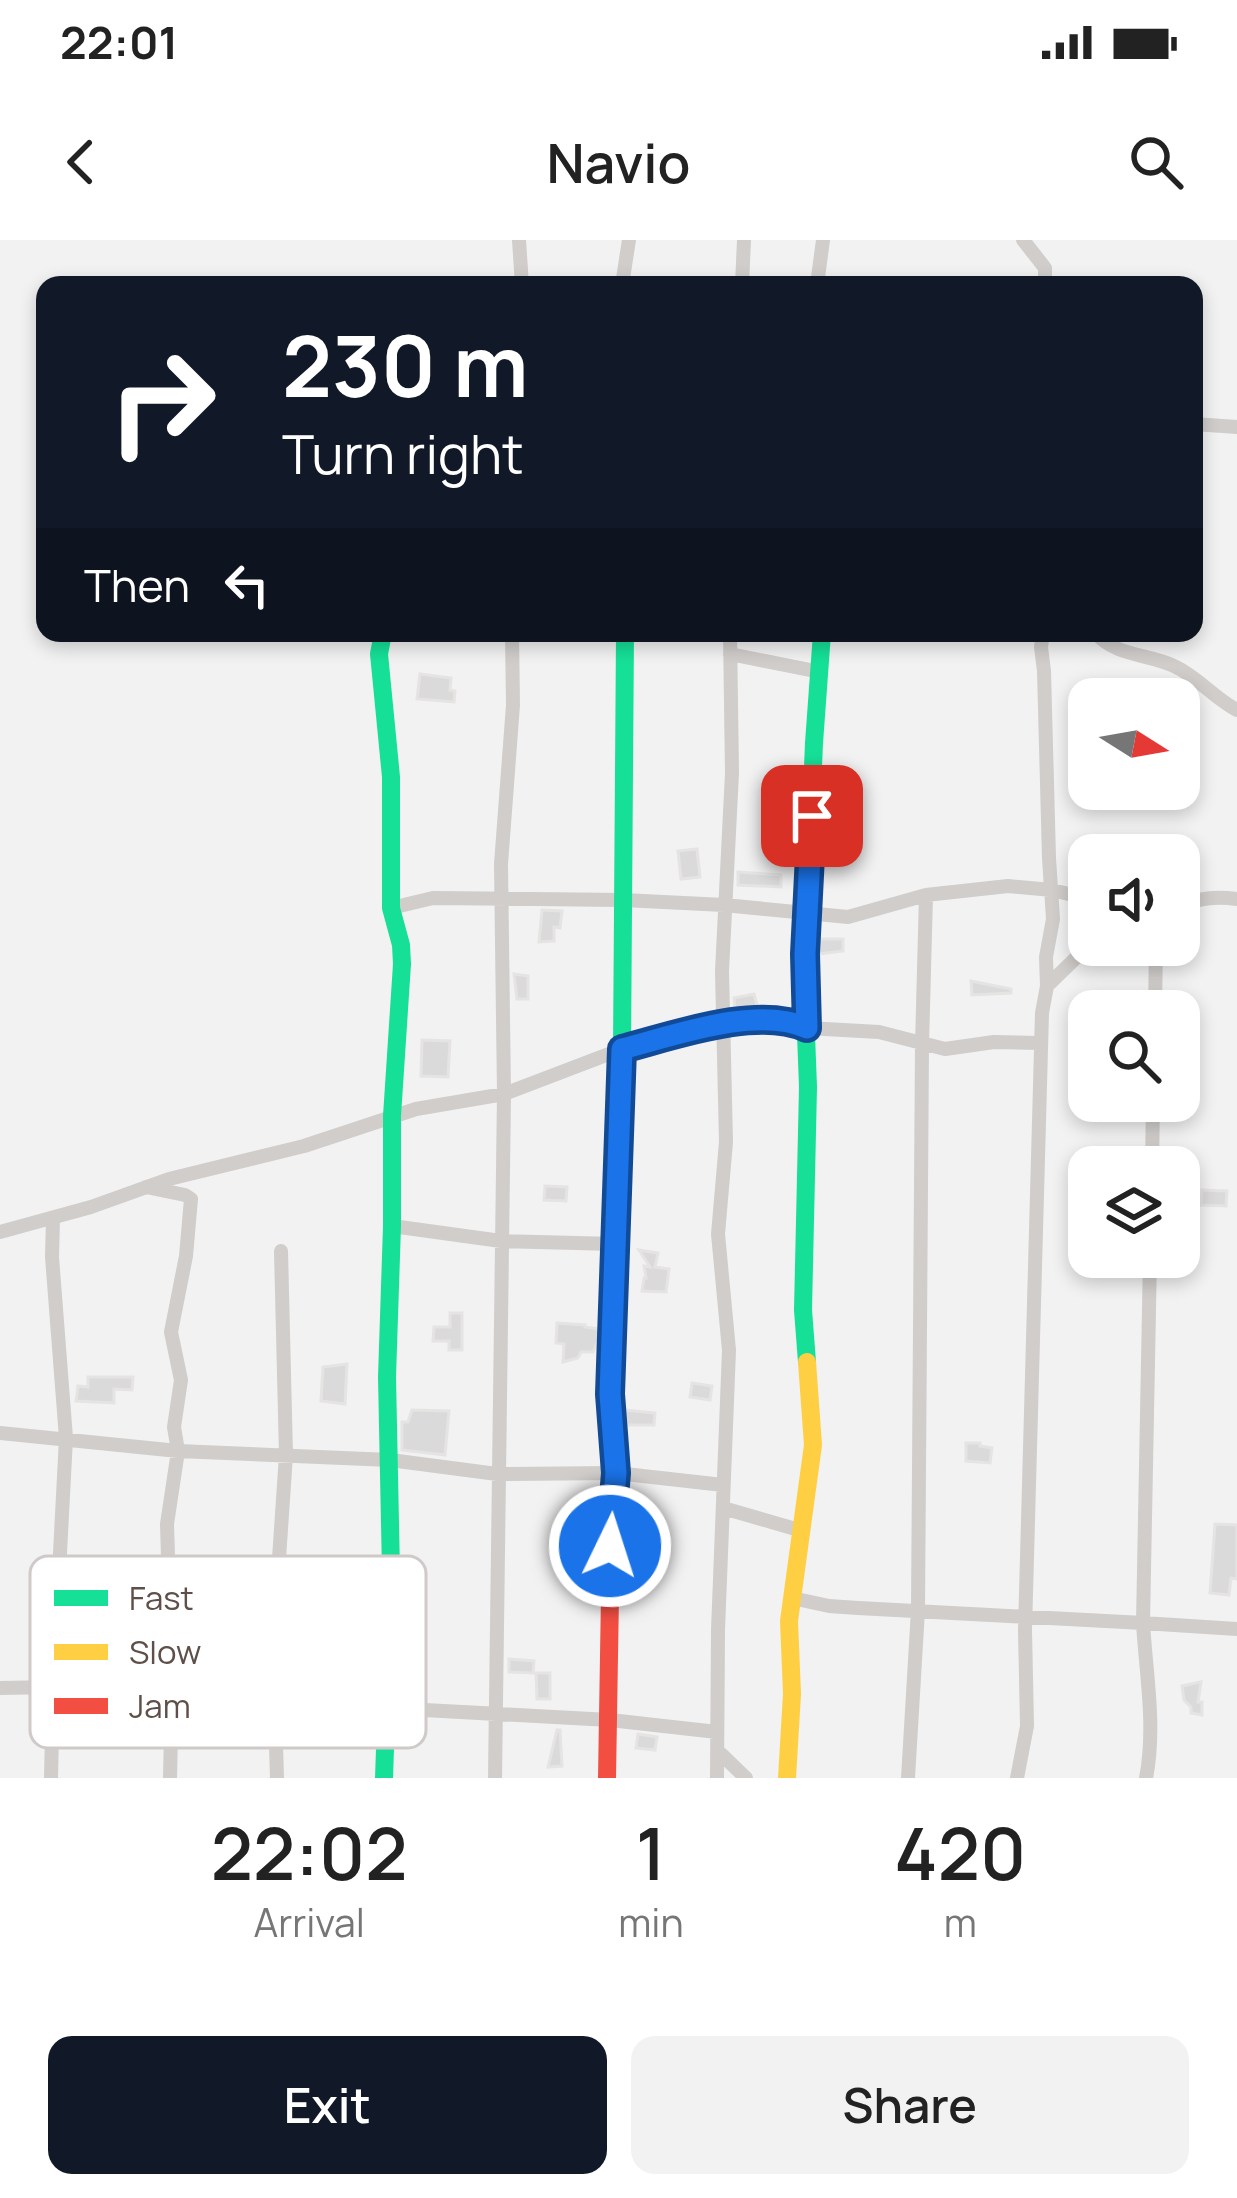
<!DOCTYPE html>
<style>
body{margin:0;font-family:Manrope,sans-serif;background:#f2f2f2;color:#222;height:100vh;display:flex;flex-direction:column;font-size:45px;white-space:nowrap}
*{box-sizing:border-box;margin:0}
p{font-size:39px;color:#767676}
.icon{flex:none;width:66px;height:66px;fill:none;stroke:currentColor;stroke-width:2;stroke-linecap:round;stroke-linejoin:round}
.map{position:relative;height:1538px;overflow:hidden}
.sheet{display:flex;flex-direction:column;background:#fff;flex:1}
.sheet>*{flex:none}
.guide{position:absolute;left:36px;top:36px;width:1167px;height:366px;border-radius:24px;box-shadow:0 6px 18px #0003;background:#111827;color:#fff;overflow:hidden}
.needle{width:78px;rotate:101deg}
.controls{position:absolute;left:1068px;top:438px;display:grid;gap:24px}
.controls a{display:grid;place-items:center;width:132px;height:132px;border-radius:24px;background:#fff;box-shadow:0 6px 18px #0003;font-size:60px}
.pin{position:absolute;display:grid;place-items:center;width:102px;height:102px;color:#fff;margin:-51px;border-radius:24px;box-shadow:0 6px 18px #0006}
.me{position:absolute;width:132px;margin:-66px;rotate:4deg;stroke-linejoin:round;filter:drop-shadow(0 0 9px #0008)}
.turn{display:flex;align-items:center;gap:42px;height:252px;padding:0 48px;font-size:54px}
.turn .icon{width:156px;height:156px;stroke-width:2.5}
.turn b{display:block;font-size:84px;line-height:102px}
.then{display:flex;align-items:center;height:114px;padding:0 48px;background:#0003;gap:24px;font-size:45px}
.eta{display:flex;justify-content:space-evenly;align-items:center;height:204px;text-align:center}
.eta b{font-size:72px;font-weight:600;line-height:84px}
.button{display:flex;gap:24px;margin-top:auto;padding:24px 48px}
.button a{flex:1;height:138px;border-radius:24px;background:#111827;color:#fff;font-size:48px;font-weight:600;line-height:138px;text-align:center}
.button a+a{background:#f2f2f2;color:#222}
.status{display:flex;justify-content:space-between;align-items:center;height:84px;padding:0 60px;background:#fff;direction:ltr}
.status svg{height:33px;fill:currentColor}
header{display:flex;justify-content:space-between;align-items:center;height:156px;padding:0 48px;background:#fff;font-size:54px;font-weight:600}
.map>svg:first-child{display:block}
.building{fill:#dbdada;stroke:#e5e4e3;stroke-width:3}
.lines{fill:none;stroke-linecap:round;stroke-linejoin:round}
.street{stroke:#d0cdcb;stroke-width:14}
.fast{stroke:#16e098;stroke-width:18}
.slow{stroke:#ffcf43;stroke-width:18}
.jam{stroke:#f24e42;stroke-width:18}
.route-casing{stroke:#114b97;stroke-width:30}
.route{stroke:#1a73e8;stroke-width:21}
.key{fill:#fff;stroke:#cfcac8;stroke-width:3}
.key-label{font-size:33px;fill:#5e4f49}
</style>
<div class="status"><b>22:01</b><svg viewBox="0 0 49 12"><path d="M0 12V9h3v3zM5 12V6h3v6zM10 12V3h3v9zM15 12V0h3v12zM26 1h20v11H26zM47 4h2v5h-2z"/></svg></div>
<header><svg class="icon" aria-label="back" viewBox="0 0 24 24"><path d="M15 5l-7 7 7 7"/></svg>Navio<svg class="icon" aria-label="search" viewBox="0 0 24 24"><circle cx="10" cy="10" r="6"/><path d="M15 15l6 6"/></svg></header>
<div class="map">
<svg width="1237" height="1538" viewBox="0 0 1237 1538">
<rect width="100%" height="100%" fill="#f2f2f2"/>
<!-- building -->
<path class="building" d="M420,434L451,438L450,450L455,451L454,462L417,459Z
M697,609L700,637L681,639L678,611Z
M738,632L781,635V647L738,645Z
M542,670L562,671L560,688L554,687V701L539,702Z
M820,699H843V711L819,714Z
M514,734L528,736V759H517Z
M971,741L1011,749V753L972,755Z
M754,754L758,769L735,771L734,758Z
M422,800L450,801L448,837L421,836Z
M545,946L567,947L566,961L544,960Z
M1202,950L1227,951L1226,966L1201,965Z
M639,1010L658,1013L655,1027L669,1029L666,1052L642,1051L644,1038H646L644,1026L650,1027Z
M1103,1017H1120L1125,1023L1112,1033L1098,1029Z
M450,1073H462V1110H449V1101H433L434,1087H450Z
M557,1083L585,1085V1087L599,1089L598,1101L593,1112H581L578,1118L563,1122L564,1104L556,1103Z
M347,1124L345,1164L321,1161L323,1127Z
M88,1137H133L132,1150L114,1149V1163L76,1161L78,1146L88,1147Z
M692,1143L712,1146L710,1160L690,1157Z
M412,1170L449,1171L445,1215L402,1210V1182H408Z
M625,1170L655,1173L654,1185H626Z
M966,1203H980V1206L992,1208L990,1223L966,1221Z
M1215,1284L1237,1285V1339L1231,1338L1229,1355L1210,1353Z
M509,1419L534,1421L533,1433L509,1432Z
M536,1433H550V1459H537Z
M1201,1442L1198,1462H1202V1475L1191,1473V1467L1184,1460L1182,1446Z
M557,1490H560L562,1526L548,1527Z
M638,1494L657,1497L655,1510L636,1508Z"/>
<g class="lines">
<!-- street -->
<path class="street" d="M519,0L522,45
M1023,0L1045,28V45
M622,45L629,0
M742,45L744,0
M817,45L823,0
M1194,184L1237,187
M1043,393L1041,407L1044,431L1049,618L1053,679L1046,717L1047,746
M1096,393C1114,416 1149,414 1174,426C1198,437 1214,458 1237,470
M730,414L820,432
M1179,667C1199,658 1215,656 1237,659
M391,668L433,658L623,660L724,665L848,677L926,655L1008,646L1052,650L1089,659
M1155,771L1156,705
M1152,927L1153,861
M146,947L185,955L191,959L186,1016L171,1092L181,1140L174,1187L178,1211L167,1284L172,1447L170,1538
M392,986L501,1001L615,1004
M0,992L91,967L169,939L304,906L416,869L504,854L622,809L723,783L777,781L794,782L807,788L879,792L945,809L994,802L1040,803
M0,1193L178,1211L390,1220L497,1234L616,1233L723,1245
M723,1268L799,1290
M792,1358L829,1366L858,1368L1143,1383L1150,1017
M0,1448L53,1447L156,1457L164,1455L172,1447L275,1450L387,1468L610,1480L717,1492
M718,1511L746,1538
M51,1538L53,1447L66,1198L52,1017L53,978
M277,1538L273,1407L286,1215L281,1011
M495,1538L504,854L501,624L513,465L512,393
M717,1538L718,1390L729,1110L718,994L726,902L722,731L732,533L730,393
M908,1538L918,1370L922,805L926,655
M1017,1538L1027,1486L1025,1390L1042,773L1047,746L1081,713L1094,705
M1146,1538C1156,1487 1146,1434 1143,1383L1237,1389"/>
<!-- fast -->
<path class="fast" d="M383,393L379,414L391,537V668L401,705L402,724L392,876V986L387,1137L391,1332L384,1538
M612,1101L622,809L625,393
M807,1122L803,1070L808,847L804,742L814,503L822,393"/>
<!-- slow -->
<path class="slow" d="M787,1538L792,1454L789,1381L813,1205L807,1122"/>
<!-- jam -->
<path class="jam" d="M607,1538L611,1294L616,1233L610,1154L612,1101"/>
</g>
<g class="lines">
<defs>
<path id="route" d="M610,1306L616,1233L610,1154L622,809C673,796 757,765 807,788L805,714L812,576"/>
</defs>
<!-- route casing -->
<use href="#route" class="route-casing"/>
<!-- route -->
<use href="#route" class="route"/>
</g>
<!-- legend -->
<rect x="30" y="1316" width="396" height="192" rx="18" class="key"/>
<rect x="54" y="1350" width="54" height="16" fill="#16e098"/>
<rect x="54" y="1404" width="54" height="16" fill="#ffcf43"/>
<rect x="54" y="1458" width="54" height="16" fill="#f24e42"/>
<g class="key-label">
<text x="129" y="1370">Fast</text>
<text x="129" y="1424">Slow</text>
<text x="129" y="1478">Jam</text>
</g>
</svg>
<div class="controls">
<a><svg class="needle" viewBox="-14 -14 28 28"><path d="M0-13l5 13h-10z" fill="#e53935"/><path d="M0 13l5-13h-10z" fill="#767676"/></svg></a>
<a><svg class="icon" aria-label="sound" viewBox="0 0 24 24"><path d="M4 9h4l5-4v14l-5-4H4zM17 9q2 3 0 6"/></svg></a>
<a><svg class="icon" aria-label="search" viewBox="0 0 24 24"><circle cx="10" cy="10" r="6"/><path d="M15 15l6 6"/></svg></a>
<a><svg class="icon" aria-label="layers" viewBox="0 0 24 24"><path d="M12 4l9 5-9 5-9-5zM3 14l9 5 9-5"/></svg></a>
</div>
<div class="pin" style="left:812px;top:576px;background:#d93025"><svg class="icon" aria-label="arrive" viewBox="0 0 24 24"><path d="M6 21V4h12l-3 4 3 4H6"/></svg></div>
<svg class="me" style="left:610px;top:1306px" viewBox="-20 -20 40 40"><circle r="17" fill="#1a73e8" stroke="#fff" stroke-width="3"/><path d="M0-11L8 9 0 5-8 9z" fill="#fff"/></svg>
<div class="guide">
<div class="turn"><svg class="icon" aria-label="right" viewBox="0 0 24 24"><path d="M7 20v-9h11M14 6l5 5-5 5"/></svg><div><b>230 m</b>Turn right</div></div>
<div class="then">Then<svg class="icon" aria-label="left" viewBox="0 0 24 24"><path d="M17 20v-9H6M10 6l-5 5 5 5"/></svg></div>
</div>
</div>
<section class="sheet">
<div class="eta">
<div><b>22:02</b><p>Arrival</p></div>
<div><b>1</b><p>min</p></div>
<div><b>420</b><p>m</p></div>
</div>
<div class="button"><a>Exit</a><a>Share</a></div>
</section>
